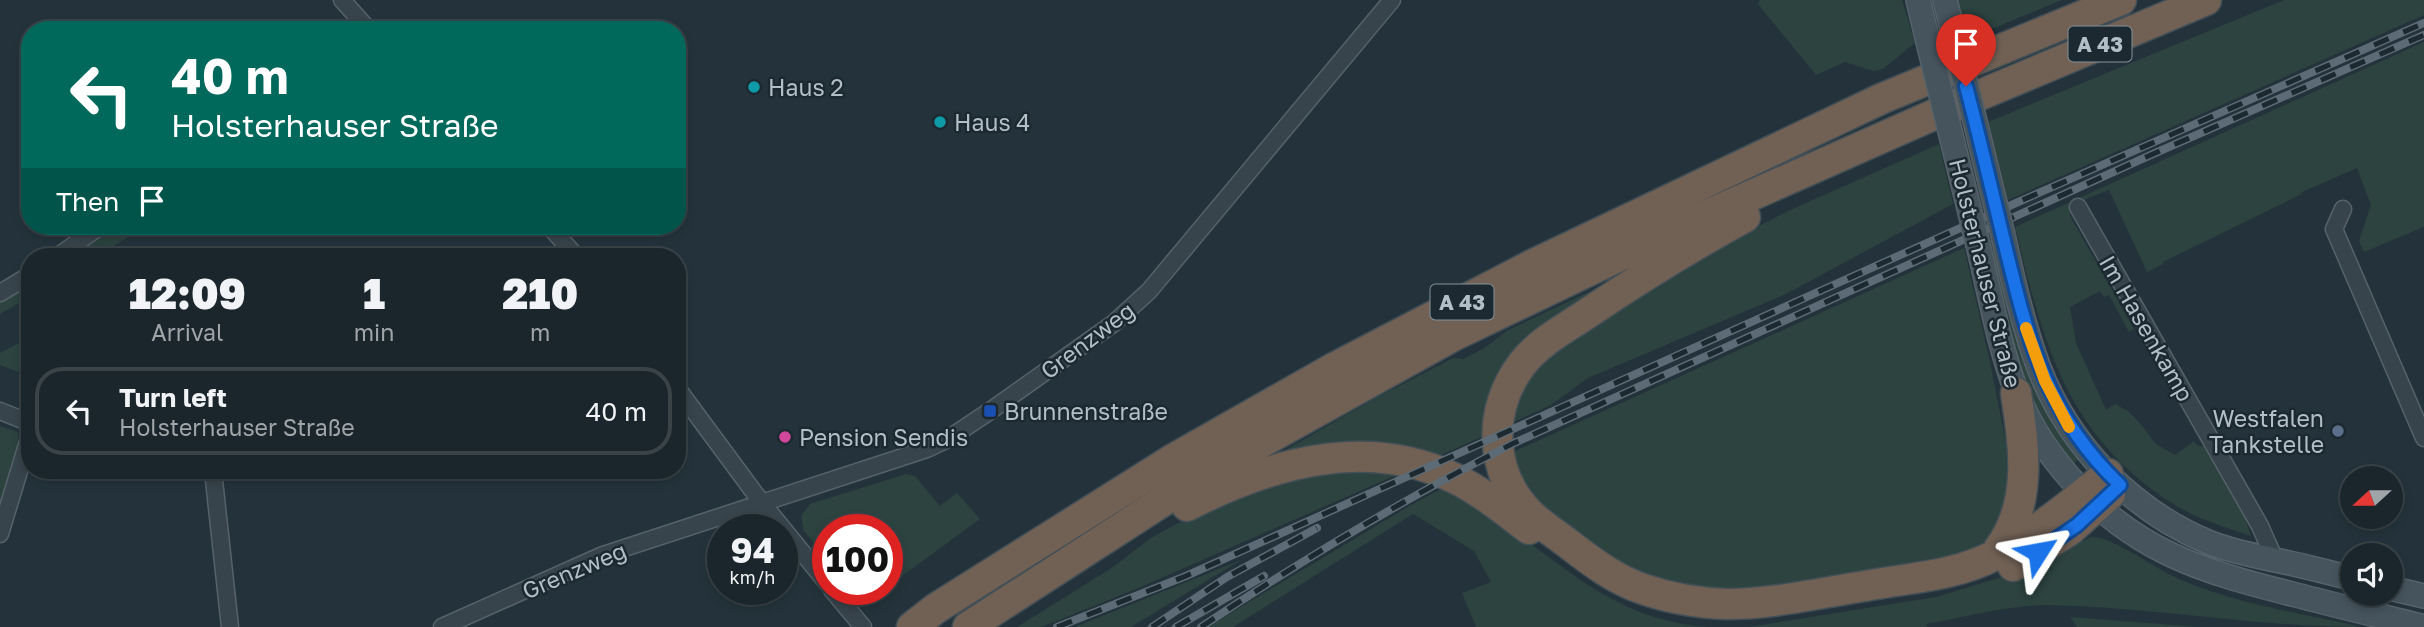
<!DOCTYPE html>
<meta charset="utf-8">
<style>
body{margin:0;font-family:"Golos Text",sans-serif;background:#242e34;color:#f1f3f6;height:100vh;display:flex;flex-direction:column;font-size:26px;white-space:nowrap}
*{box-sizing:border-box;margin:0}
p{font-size:23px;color:#a0a5a9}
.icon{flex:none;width:38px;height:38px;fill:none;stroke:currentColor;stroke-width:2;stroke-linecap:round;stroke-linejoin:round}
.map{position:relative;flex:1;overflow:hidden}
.details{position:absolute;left:21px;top:248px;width:665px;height:231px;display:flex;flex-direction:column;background:#1b262c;border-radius:28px;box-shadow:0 4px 10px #0003,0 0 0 2px #394348}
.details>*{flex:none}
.banner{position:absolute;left:21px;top:21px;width:665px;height:214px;border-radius:28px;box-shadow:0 4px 10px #0003,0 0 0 2px #394348;background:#00695c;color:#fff;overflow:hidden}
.needle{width:46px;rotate:249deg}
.fabs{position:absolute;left:2340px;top:466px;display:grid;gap:14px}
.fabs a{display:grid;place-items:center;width:63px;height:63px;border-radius:50%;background:#1b262c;box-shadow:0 4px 10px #0003,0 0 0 2px #394348;font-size:35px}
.speed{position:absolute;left:707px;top:514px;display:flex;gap:14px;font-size:35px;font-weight:700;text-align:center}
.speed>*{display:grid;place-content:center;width:91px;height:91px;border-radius:50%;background:#1b262c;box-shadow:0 4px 10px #0003,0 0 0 2px #394348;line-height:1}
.speed small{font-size:18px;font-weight:400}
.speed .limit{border:10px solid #d22;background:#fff;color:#111}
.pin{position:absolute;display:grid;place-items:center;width:60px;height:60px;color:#fff;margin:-72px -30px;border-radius:50% 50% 50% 0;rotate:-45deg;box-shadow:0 0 7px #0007}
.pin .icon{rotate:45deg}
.me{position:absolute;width:77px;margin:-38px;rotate:56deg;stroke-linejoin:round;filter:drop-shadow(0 0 5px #0008)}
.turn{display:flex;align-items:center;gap:24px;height:147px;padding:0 35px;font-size:32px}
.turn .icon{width:91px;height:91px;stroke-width:2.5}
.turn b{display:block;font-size:49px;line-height:60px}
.then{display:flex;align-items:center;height:66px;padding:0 35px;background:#0003;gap:14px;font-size:26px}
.eta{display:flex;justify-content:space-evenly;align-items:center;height:119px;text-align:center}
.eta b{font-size:42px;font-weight:800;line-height:49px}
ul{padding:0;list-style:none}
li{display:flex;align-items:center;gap:21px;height:88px;margin:0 14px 10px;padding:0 21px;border:4px solid #394348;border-radius:28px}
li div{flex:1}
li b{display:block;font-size:26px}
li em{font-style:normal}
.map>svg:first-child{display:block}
.green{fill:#2c433f}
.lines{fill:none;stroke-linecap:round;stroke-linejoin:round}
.street-casing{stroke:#56626a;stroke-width:19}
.secondary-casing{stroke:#56626a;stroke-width:26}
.highway-casing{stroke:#434f56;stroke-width:33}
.street{stroke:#38444c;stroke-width:16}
.secondary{stroke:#46545e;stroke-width:23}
.highway{stroke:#716155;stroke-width:30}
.rail-casing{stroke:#5c6b75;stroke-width:8}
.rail{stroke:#1d2930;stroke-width:5;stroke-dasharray:16;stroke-linecap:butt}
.secondary-bridge-casing{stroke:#56626a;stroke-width:26;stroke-linecap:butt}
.secondary-bridge{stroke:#46545e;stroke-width:23}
.route-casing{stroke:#114b97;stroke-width:18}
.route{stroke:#1a73e8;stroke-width:12}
.slow{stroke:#f59e0b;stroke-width:12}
.culture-dot{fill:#0f9aa8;stroke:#1d2930;stroke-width:2.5}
.transit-dot{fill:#1a4fb4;stroke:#1d2930;stroke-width:2.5}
.service-dot{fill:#5c6f8a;stroke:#1d2930;stroke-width:2.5}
.hotel-dot{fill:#d1479c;stroke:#1d2930;stroke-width:2.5}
.labels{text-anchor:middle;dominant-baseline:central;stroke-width:5;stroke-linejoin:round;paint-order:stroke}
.shield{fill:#1d2930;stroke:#86929a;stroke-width:2}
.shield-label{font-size:21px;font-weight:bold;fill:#b3bfc7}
.poi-label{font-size:23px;fill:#b3bfc7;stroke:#1d2930;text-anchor:start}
.street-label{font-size:23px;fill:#b3bfc7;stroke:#1d2930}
</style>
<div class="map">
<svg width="2424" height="627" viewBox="0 0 2424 627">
<rect width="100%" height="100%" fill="#24333b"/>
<!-- green -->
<path class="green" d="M1760,0H1902L1915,43L1883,69L1873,71L1845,62L1816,75L1758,4Z
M1958,0H2062L1967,39Z
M2284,0H2424V15L2008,200L1988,122Z
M2424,42V227L2364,252L2359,241L2371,205L2357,168L2302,192V194L2163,262V264L2147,272L2109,190L2088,198L2071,210L2070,216L2134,329L2129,332L2109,295L2104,297L2100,291L2070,307L2076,343L2106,410L2115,404L2128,411L2139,422L2156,444L2175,455L2194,441L2197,445L2205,447L2245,517L2251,536C2225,527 2196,519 2172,503C2066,435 2043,342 2015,227Z
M1939,144L1953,204L1786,294L1588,378L1551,405L1509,424L1527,376L1584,331L1714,249L1788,211Z
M112,226H146L96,257H70Z
M1995,238L2081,457L2071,466L2049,434L2033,406L2022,380L1985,242Z
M1964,248L1990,362L2006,443L2008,518L1975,557L1809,584L1714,593L1655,581L1607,557L1542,507L1525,489L1513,452Z
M1624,275L1573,312L1488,434L1430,460L1273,457L1376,398L1453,358L1463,359L1483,349L1508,330Z
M30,284V297L0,314V301Z
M30,337V368L24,374L0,365V353Z
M0,426L18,432L19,453L0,513Z
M1320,470L1401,473L1143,586L1054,622L1041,627H1017L1113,567L1151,538L1178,523L1208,508Z
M906,474L915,476L940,506L957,493L980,519L887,587V530H828V560L804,531L801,516L810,504Z
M1443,488C1460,498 1478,507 1495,518C1567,567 1615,620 1708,627H1476L1462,593L1491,582L1474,551L1413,514L1233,627H1207L1411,505Z
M2091,537C2109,535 2154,567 2173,576C2232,604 2298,612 2361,627C2256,627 2152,607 2047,605C2007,605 1966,617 1926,624L1928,627H1749L1936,597L2012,574Z
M1241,560L1131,627H1075Z
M2070,617L2199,627H2077Z"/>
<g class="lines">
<defs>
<path id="street" d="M342,0L369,30
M2078,207L2260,526L2275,560
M2343,209L2334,229L2424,438
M549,226L577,257
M57,257L100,226
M0,293L30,275
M677,388L762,503L828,584
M0,411L30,423
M213,471L230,627
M0,534L30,435
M832,590L863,627
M442,627L603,555L927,449L948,439L990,411L1114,323L1149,291L1392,0"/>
<path id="secondary" d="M1918,0L1929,46
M1945,0L1954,36
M2003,235C2013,280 2023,325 2039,368C2069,445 2131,510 2208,542C2230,551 2252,555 2275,560C2301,565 2326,572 2352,578
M1978,245C1990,294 1999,346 2017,393C2029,425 2048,453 2070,478C2135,552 2204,572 2296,595C2338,606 2381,616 2424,627
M2390,588L2424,596"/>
<path id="highway" d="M1745,217C1690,247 1637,280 1585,315C1564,329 1538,343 1522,364C1487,410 1489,474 1531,515C1543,526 1557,535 1570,545C1592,562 1616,580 1643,589C1669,598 1699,603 1727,604C1773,604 1820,593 1865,586C1908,578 1956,576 1995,555C2035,534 2073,502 2108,474
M1187,506C1269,464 1365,435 1454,478C1481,491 1505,511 1529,529
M1998,550C2033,504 2024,446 2016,393
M2013,566L2070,530L2110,494
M912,627L935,609L1175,458L1332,369L1532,265L1883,98L2121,0
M968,627L1208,472L1453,336L1680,227L1949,108L2206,0"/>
</defs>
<!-- street casing -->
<use href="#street" class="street-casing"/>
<!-- secondary casing -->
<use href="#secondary" class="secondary-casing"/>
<!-- highway casing -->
<use href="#highway" class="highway-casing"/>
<!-- street -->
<use href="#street" class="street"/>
<!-- secondary -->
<use href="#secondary" class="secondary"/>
<!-- highway -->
<use href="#highway" class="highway"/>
<defs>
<path id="rail" d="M1057,627L1186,576L2016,203L2424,23
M1152,627L1227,577L1317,528
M1176,627L1264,576
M1201,627C1302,560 1404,499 1512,444L2153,154L2424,35"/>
</defs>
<!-- rail casing -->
<use href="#rail" class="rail-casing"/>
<!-- rail -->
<use href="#rail" class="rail"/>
<defs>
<path id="secondary-bridge" d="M1954,36L2003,235
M1929,46L1978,245"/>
</defs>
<!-- secondary-bridge casing -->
<use href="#secondary-bridge" class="secondary-bridge-casing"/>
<!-- secondary-bridge -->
<use href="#secondary-bridge" class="secondary-bridge"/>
</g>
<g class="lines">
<defs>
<path id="route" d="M1966,86C1979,136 1991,187 2003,237C2027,335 2044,413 2120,485L2077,525L2038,552"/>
</defs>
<!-- route casing -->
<use href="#route" class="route-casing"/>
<!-- route -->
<use href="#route" class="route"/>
<!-- slow -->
<path class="slow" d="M2026,328L2045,381L2069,427"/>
</g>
<!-- markers -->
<g class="culture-dot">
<circle cx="754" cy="87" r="7"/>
<circle cx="940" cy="122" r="7"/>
</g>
<rect class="transit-dot" x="983" y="404" width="14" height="14" rx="3.5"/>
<circle class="service-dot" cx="2338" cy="431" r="7"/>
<circle class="hotel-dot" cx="785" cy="437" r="7"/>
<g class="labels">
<!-- shield labels -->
<g class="shield">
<rect x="2068.5" y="26.5" width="63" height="35" rx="5"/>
<rect x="1430.5" y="284.5" width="63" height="35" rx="5"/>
</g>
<g class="shield-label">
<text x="2100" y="44">A 43</text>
<text x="1462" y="302">A 43</text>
</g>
<!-- poi labels -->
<g class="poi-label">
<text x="768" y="87">Haus 2</text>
<text x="954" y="122">Haus 4</text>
<text x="1004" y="411">Brunnenstraße</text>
<text x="2324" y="418" text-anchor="end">Westfalen<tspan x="2324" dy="26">Tankstelle</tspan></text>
<text x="799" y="437">Pension Sendis</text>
</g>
<!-- street labels -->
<g class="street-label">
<text transform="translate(1986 273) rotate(76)">Holsterhauser Straße</text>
<text transform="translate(2147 328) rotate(60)">Im Hasenkamp</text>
<text transform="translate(1087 340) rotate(-37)">Grenzweg</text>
<text transform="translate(574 570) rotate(-23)">Grenzweg</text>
</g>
</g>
</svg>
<div class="fabs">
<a><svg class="needle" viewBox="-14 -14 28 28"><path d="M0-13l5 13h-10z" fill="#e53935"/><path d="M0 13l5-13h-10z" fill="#a0a5a9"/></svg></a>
<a><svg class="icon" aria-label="sound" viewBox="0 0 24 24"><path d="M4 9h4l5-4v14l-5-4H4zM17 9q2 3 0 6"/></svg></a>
</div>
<div class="speed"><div>94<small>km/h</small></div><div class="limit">100</div></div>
<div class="pin" style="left:1966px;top:86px;background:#d93025"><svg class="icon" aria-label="arrive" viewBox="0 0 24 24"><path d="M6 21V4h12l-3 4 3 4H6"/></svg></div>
<svg class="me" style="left:2038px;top:552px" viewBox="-20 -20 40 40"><path d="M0-17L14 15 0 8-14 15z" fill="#1a73e8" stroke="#fff" stroke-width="4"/></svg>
<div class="banner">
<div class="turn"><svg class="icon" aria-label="left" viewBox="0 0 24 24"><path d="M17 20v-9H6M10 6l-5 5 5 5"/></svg><div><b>40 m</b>Holsterhauser Straße</div></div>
<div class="then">Then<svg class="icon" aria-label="arrive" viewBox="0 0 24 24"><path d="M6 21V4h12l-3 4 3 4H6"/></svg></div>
</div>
<section class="details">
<div class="eta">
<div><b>12:09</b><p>Arrival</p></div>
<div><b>1</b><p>min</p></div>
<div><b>210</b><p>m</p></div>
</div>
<ul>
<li><svg class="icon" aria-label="left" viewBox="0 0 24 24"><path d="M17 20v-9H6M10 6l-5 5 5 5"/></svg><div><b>Turn left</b><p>Holsterhauser Straße</p></div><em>40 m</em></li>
</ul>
</section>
</div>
